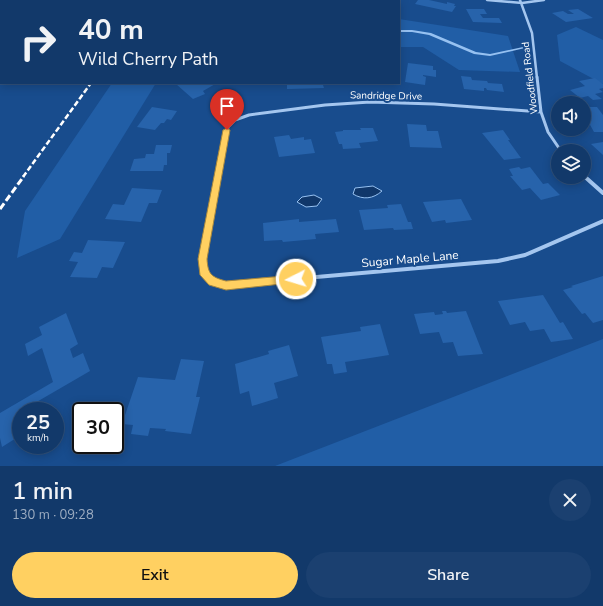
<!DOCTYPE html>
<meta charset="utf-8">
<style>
body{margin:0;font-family:"Nunito Sans",sans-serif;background:#1b4070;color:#f1f3f6;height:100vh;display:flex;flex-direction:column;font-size:15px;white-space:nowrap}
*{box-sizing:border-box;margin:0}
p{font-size:13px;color:#9cacc1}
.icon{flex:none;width:22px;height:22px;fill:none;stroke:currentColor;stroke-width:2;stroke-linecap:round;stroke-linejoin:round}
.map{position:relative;height:466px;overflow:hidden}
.details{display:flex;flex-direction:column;background:#12396a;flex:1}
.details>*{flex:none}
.top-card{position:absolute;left:0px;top:0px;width:400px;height:84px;box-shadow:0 2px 10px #0003,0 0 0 1px #31537e;background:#12396a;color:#f1f3f6;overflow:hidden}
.controls{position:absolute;left:551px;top:96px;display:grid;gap:8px}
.controls a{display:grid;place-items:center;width:40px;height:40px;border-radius:50%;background:#12396a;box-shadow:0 2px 10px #0003,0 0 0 1px #31537e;font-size:20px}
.speed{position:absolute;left:12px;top:402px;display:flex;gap:8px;font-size:20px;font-weight:700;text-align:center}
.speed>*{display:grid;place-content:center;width:52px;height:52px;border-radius:50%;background:#12396a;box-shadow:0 2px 10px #0003,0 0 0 1px #31537e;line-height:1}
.speed small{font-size:10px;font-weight:400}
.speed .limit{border:2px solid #111;border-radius:6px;background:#fff;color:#111}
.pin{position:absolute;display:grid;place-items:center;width:34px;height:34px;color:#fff;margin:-41px -17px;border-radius:50% 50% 50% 0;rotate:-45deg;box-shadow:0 0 4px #0007}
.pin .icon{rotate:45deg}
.me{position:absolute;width:44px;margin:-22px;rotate:265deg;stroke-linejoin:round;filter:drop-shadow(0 0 3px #0008)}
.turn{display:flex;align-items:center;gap:14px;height:84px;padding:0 12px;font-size:18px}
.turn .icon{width:52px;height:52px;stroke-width:2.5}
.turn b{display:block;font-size:28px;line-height:34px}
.round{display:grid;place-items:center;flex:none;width:42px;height:42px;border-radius:21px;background:#1b4070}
.summary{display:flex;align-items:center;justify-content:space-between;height:68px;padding:0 12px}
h1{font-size:24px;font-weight:600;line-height:30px}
.cta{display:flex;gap:8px;margin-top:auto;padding:8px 12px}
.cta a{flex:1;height:46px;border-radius:24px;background:#ffd061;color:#111;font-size:16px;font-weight:600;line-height:46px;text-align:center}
.cta a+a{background:#1b4070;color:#f1f3f6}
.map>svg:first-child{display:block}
.green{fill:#215ea6}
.water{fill:#10376a;stroke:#96c1f1}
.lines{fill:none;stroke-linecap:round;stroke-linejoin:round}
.stream{fill:#96c1f1;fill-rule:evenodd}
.building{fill:#2763ab}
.street-far2{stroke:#a4c6ef;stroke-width:2.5}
.street-far1{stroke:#a4c6ef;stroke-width:3}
.street{stroke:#a4c6ef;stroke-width:4}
.rail-far1{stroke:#fff;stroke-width:2.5;stroke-dasharray:5.5 2.5;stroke-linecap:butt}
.rail{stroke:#fff;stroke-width:3;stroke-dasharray:7 3;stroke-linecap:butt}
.route{fill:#ffd061;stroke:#a6873f}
.labels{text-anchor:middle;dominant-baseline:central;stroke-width:4;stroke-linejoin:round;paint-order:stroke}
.far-street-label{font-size:10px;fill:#fff;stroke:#184c8d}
.street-label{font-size:12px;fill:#fff;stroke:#184c8d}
</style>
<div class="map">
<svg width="603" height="466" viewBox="0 0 603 466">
<rect width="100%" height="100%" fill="#184c8d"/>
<!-- green -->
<path class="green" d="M399,19L508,36L520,72L459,70L423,47H399Z
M576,27L603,40V84L560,61L557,35Z
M112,83H156L60,239L17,258L25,211Z
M603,339V466H275Z"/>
<!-- water -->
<path class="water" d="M373,186L382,191C373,199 363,200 353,194L355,188Z
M314,195L322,199L317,206L306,207L297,202L302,197Z"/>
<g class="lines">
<!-- stream -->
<path class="stream" d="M194,0H197V1H194Z
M399,30H412L431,33L476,52L490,54L523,47L525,48L490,56L474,54L429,35L412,32H399Z"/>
</g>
<!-- building -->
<path class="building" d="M418,0H429L447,4V2L455,4L454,6H456L452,12L415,4Z
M466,9H484L487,14H480L483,18H499L502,23L473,22Z
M578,9L593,18L566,22L552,13L563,11L568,14H574L568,10Z
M408,63L433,66V70H436V77L423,75V76L426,77L425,85L405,82Z
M461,76L471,77L472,80L487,81L488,83L502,84L504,92L487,90L486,88H484V91L464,89Z
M595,78L603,84V88L599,89L603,92L595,94L602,99L593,100L588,96L580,98L570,90L585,86L579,81Z
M217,83L203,91L205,94L193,99L176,84Z
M287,83H329V84L323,85L324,88L287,89Z
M152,107L177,111L171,120L167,119L164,123H161L155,130L137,127Z
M584,107H597L603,115V132H594L584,114Z
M407,124L426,125L427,131H438L442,148L410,147Z
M360,128H373L378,141L359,143L361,148L343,149L342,144H339L335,132L343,131V130H361Z
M503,130L510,140H508L521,158L504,160L482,133Z
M289,135L291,139L304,137V140L311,139L315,153L279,157L274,137Z
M603,142V155L591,144Z
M156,145H172L170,153H167V165H164L163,171H130L134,159L145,158L146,154H154Z
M519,167L521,169L530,167L543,184L548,183L560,195L541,200L530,188L522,190L510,176H513L509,169Z
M132,188L162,190L157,203H149L141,222L105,219L113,204L124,205Z
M461,199L472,220L446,223L445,220L432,222L423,202Z
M401,204L408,222H411L413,229L394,230L393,228L364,230L359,210L388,208L387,205Z
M299,219V222L336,219L339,232L315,234L316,239L283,242L282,240L264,241L263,223Z
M88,240L125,242L113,268L102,267L97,278L70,277L78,262L69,261L74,252L82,253Z
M603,276V320L593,323L585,313L582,314L563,290L573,287L571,286Z
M543,295L560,323L563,322L573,339L551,342L544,329L530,331L525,322L510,325L498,301Z
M442,311H446L447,313L466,311L483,354L458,356L453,342L443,343L439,332L420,334L414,314L434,312L435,315L443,314Z
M66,313L78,344L70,349L73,358L83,353L90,371L28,407L29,411H21V435L2,447L0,438V413L53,382L42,348L28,356L25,344L42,335L39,327Z
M380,324L389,355L345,362L347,372L334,374L332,364H327L321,337L361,331L360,327Z
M289,345L298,376L274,383L278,398L252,406L249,391L240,394L235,364L269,354L268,351Z
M181,359L204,361L196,397H200L191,434L165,431L166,429L150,428L148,436L131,434L133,425L122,424L138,377L175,380Z"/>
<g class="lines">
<!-- street-far2 -->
<path class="street-far2" d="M487,0L522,3L544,0
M520,0L532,33L537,78"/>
<!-- street-far1 -->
<path class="street-far1" d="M537,77L541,112L548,132L561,151
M584,176L585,177
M218,177L228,127L235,120L249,115L325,105L370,102L434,104L541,112"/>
<!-- street -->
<path class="street" d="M218,176L202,265C205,278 214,283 226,285L498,261L525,255L603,221
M584,176L603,193"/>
<!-- rail-far1 -->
<path class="rail-far1" d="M23,177L91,83"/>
<!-- rail -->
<path class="rail" d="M0,209L24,176"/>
</g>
<!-- route -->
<path class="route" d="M227,128L230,130L207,259C208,274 211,277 226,281L296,275L300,276L301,279L300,282L226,290L209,285L200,275L198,259L223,130Z"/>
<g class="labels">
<!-- far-street labels -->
<g class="far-street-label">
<text transform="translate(530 78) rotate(-97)">Woodfield Road</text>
<text transform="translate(386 96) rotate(1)">Sandridge Drive</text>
</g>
<!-- street labels -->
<g class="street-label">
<text transform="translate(410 259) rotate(-5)">Sugar Maple Lane</text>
</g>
</g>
</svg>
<div class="controls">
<a><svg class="icon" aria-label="sound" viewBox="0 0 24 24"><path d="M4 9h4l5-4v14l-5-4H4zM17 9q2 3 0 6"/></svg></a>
<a><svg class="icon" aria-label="layers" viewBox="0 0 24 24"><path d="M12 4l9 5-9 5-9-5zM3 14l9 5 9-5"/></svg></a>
</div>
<div class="speed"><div>25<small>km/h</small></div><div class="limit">30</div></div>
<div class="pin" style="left:227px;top:130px;background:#d93025"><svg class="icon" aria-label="arrive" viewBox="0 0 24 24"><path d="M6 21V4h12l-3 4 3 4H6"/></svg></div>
<svg class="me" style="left:296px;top:279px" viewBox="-20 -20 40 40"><circle r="17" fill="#ffd061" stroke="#fff" stroke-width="3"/><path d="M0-11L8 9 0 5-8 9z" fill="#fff"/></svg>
<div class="top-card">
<div class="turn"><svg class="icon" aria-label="right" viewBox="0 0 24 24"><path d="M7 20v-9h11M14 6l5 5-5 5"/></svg><div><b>40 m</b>Wild Cherry Path</div></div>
</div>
</div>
<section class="details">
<div class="summary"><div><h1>1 min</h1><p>130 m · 09:28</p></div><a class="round"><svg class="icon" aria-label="close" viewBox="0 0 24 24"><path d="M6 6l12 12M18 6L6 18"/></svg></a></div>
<div class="cta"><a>Exit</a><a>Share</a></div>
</section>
